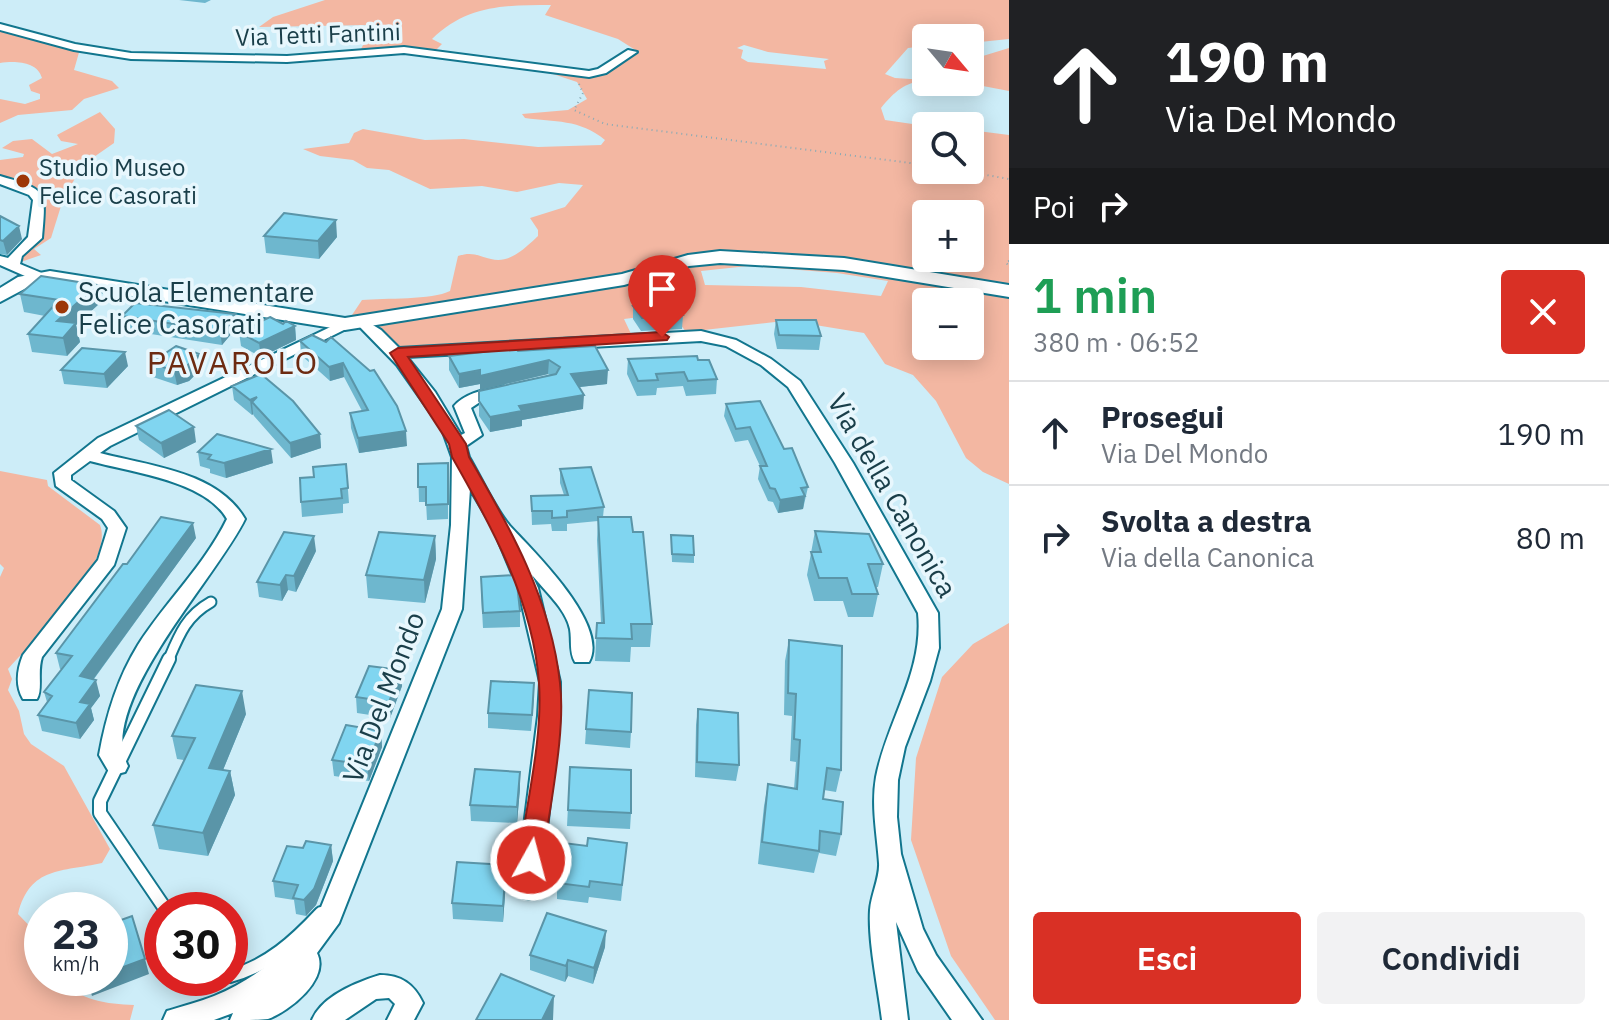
<!DOCTYPE html>
<html lang="it">
<meta charset="utf-8">
<style>
body{margin:0;font-family:"IBM Plex Sans",sans-serif;background:#f2f2f3;color:#1f2937;height:100vh;display:flex;flex-direction:column;font-size:30px;white-space:nowrap}
*{box-sizing:border-box;margin:0}
p{font-size:26px;color:#747a83}
.icon{flex:none;width:44px;height:44px;fill:none;stroke:currentColor;stroke-width:2;stroke-linecap:round;stroke-linejoin:round}
.map{position:relative;flex:1;overflow:hidden}
.panel{display:flex;flex-direction:column;background:#fff;width:600px}
.panel>*{flex:none}
.hud{background:#202124;color:#fff;overflow:hidden}
.needle{width:52px;rotate:119deg}
.tools{position:absolute;left:912px;top:24px;display:grid;gap:16px}
.tools a{display:grid;place-items:center;width:72px;height:72px;border-radius:8px;background:#fff;box-shadow:0 4px 20px #0003;font-size:40px}
.speed{position:absolute;left:24px;top:892px;display:flex;gap:16px;font-size:40px;font-weight:700;text-align:center}
.speed>*{display:grid;place-content:center;width:104px;height:104px;border-radius:50%;background:#fff;box-shadow:0 4px 20px #0003;line-height:1}
.speed small{font-size:20px;font-weight:400}
.speed .limit{border:12px solid #d22;background:#fff;color:#111}
.pin{position:absolute;display:grid;place-items:center;width:68px;height:68px;color:#fff;margin:-82px -34px;border-radius:50% 50% 50% 0;rotate:-45deg;box-shadow:0 0 8px #0007}
.pin .icon{rotate:45deg}
.me{position:absolute;width:88px;margin:-44px;rotate:7deg;stroke-linejoin:round;filter:drop-shadow(0 0 6px #0008)}
.turn{display:flex;align-items:center;gap:28px;height:168px;padding:0 24px;font-size:36px}
.turn .icon{width:104px;height:104px;stroke-width:2.5}
.turn b{display:block;font-size:56px;line-height:68px}
.then{display:flex;align-items:center;height:76px;padding:0 24px;background:#0003;gap:16px;font-size:30px}
.round{display:grid;place-items:center;flex:none;width:84px;height:84px;border-radius:8px;background:#f2f2f3}
.head{display:flex;align-items:center;justify-content:space-between;height:136px;padding:0 24px}
h1{font-size:48px;font-weight:600;line-height:60px;color:#1e9e55}
.action{display:flex;gap:16px;margin-top:auto;padding:16px 24px}
.action a{flex:1;height:92px;border-radius:8px;background:#d93025;color:#fff;font-size:32px;font-weight:600;line-height:92px;text-align:center}
.action a+a{background:#f2f2f3;color:#1f2937}
ul{padding:0;list-style:none}
li{display:flex;align-items:center;gap:24px;height:104px;padding:0 24px;border-top:2px solid #e0e1e3}
li div{flex:1}
li b{display:block;font-size:30px}
li em{font-style:normal}
main{display:flex;flex:1;min-height:0}
.map>svg:first-child{display:block}
.green{fill:#f3b7a2;fill-rule:evenodd}
.lines{fill:none;stroke-linecap:round;stroke-linejoin:round}
.service-far1-casing{stroke:#12768e;stroke-width:13}
.service-casing{stroke:#12768e;stroke-width:16}
.minor-casing{stroke:#12768e;stroke-width:4}
.tertiary-casing{stroke:#12768e;stroke-width:4}
.path{stroke:#88aab5;stroke-width:2;stroke-dasharray:1 4;stroke-linecap:butt}
.service-far1{stroke:#fff;stroke-width:9}
.service{stroke:#fff;stroke-width:12}
.minor{fill:#fff;fill-rule:evenodd}
.tertiary{fill:#fff;fill-rule:evenodd}
.wall{fill:#6eb7ce}
.shaded-wall{fill:#5a95a8}
.building{fill:#80d5f0;stroke:#5a95a8;stroke-width:2}
.route{fill:#d93025;stroke:#8d1f18;stroke-width:2}
.poi-dot{fill:#9c3708;stroke:#e8f7fd;stroke-width:3}
.labels{text-anchor:middle;dominant-baseline:central;stroke-width:7;stroke-linejoin:round;paint-order:stroke}
.far-street-label{font-size:24px;fill:#193e49;stroke:#e8f7fd}
.far-poi-label{font-size:24px;fill:#193e49;stroke:#e8f7fd;text-anchor:start}
.poi-label{font-size:28px;fill:#193e49;stroke:#e8f7fd;text-anchor:start}
.street-label{font-size:28px;fill:#193e49;stroke:#e8f7fd}
.quarter-label{font-size:32px;letter-spacing:2px;fill:#6d2b12;stroke:#e8f7fd}
</style>
<main>
<div class="map">
<svg width="1009" height="1020" viewBox="0 0 1009 1020">
<rect width="100%" height="100%" fill="#cdedf8"/>
<!-- green -->
<path class="green" d="M325,0H1009V39L970,43V38H926V46L908,48L885,74L895,78L926,80C905,82 894,92 881,108L885,120L926,126V170H970V130L1009,135V286L845,259L718,252L619,275L350,318L362,300C385,298 432,300 450,291L458,256C473,251 477,256 491,259C510,264 525,248 538,236V230L530,218L565,207L583,185L559,183L517,192L482,186L430,189L389,170L367,168L353,160L320,156L303,149L349,143L354,133L363,129L425,140L464,139L538,147L601,145L605,140C580,119 554,122 525,118L522,114L568,110L587,99L577,82L547,72L600,75L637,51L618,39L545,15L551,5C505,5 467,5 432,39L442,44L434,52L360,51L365,41L382,30L369,25L259,27L273,17ZM744,45L768,52L829,59L824,61L826,69L748,62L741,58L743,50L737,48ZM926,214H970V258H926Z
M0,27L80,49L74,70L112,81L119,88L84,99L72,110L18,115L0,123V99L25,104L40,99V94L31,91L29,85L42,78C37,61 15,61 0,63Z
M1009,48V91L962,82H970V62L973,59Z
M100,112L115,129L114,143L81,166L61,206L51,238L34,249L41,255L18,263L19,254L31,246L42,200L0,179V160L23,157L24,154L2,148L13,141L32,139L52,154L78,144L61,141L57,135Z
M690,262L845,265L1009,295V484L983,472L966,458L936,401L913,375L885,364L864,333L803,323L775,322L686,332L672,313L624,319L633,338L401,352L369,324ZM748,266L837,273L888,281L881,296L801,287L705,285L701,271ZM926,302H970V346H926Z
M0,471L47,480L48,486L100,525C115,564 34,640 8,669L12,679L8,690L19,711L24,734L31,744L64,766L110,849L102,863C62,872 30,866 18,914L42,939V978H61C79,1001 107,1004 134,1005L130,1020H0V577L4,568L0,564Z
M1009,623V1020H995L951,956L911,840L916,758L942,677L973,644Z"/>
<g class="lines">
<defs>
<path id="service-far1" d="M168,661C179,635 186,616 211,602"/>
<path id="service" d="M166,910L100,813V801L169,659
M230,976C268,966 295,941 321,913"/>
<path id="minor" d="M0,24L75,44L131,53L287,56L404,47L589,71L598,69L628,50L637,52L606,73L589,77L404,53L287,62L131,59L74,50L0,30Z
M0,176C48,190 46,190 42,238L22,256L20,264L44,274V280H34L0,265V256L8,258L28,237L33,200L29,195L0,184Z
M363,319L381,330L399,348L701,331L736,340L771,359L800,381L853,463L938,613L939,648L930,681L905,747L898,780L897,817L901,854L923,929L936,955L982,1020H952L918,971L896,922L908,1020H882C878,987 868,942 870,910C871,895 880,877 879,863C877,834 871,806 876,777C887,720 924,672 918,613L835,463L788,387L761,365L726,346L701,341L407,357L435,392L461,435L465,433L454,406C467,392 485,390 503,386L511,391L509,394L483,400L471,408L482,435L466,446L469,457C481,477 495,509 510,526C533,551 610,625 589,662H575C569,652 572,641 570,629C566,609 544,590 532,575L538,588L560,682V716L540,889L537,896L528,899L519,896L516,889L538,716L540,682L518,588L493,528L470,489L462,609L339,923L317,953C330,979 290,1011 268,1019C258,1020 241,1020 230,1020L233,1013L214,1020H163L167,1011C182,1006 199,1002 214,996C256,979 288,951 317,917L442,609L451,525L452,457L442,429L397,365L356,323Z
M345,320L352,324L350,327L110,446L100,453C149,466 217,471 245,519C218,576 95,705 128,766L125,772L117,774L109,772L99,755C106,716 117,679 138,645C166,601 204,566 227,519C205,480 129,472 90,461L71,475V480L114,511L126,528L114,565L42,657C37,672 43,689 37,699H23C15,685 17,670 23,655L98,560L108,528L102,519L56,486L54,473L98,438Z
M380,975C401,975 414,984 423,1003L414,1020H387L395,1004L389,998L376,999L345,1020H312C322,996 357,982 380,975Z"/>
<path id="tertiary" d="M720,251L844,258L1009,285V297L844,270L720,263L689,266L624,285L345,330L50,283L30,286L0,302V288L18,277L50,271L345,318L622,274L688,255Z"/>
</defs>
<!-- service-far1 casing -->
<use href="#service-far1" class="service-far1-casing"/>
<!-- service casing -->
<use href="#service" class="service-casing"/>
<!-- minor casing -->
<use href="#minor" class="minor-casing"/>
<!-- tertiary casing -->
<use href="#tertiary" class="tertiary-casing"/>
<!-- path -->
<path class="path" d="M579,84L583,93L574,110L605,124L926,165
M958,170L1009,179
M1009,261L1006,262L1009,267"/>
<!-- service-far1 -->
<use href="#service-far1" class="service-far1"/>
<!-- service -->
<use href="#service" class="service"/>
<!-- minor -->
<use href="#minor" class="minor"/>
<!-- tertiary -->
<use href="#tertiary" class="tertiary"/>
</g>
<!-- wall -->
<path class="wall" d="M179,0H211L205,3Z
M0,216L22,239L7,255L0,254Z
M264,236L337,237L319,259L266,253Z
M20,294L100,303L76,325L80,342L67,356L32,352L28,334L45,316L24,312Z
M633,306L683,315L682,329L641,331L633,319Z
M122,316L237,327L222,345L125,330Z
M776,320L821,336L819,350L777,349L774,334Z
M283,324L295,326L296,340L261,357L241,346L239,332Z
M300,341L326,342L407,446L359,453L351,428L350,413L362,411L344,377L330,381L301,355Z
M595,346L607,384L579,387L583,409L522,420V426L490,432L479,416V391L550,375L548,374L480,390V384L459,388L449,370V356Z
M628,359L698,360L717,379L716,394L686,396L683,386L657,388L656,395L637,396L627,374Z
M151,363L202,368L189,381L177,385L153,377Z
M128,366L107,388L64,384L61,370Z
M232,386L320,434L321,448L291,458L254,416L253,414L252,415L234,400Z
M726,404L784,449L808,487L803,509L778,513L773,502L768,501L758,479L760,466L748,440L735,442L724,416Z
M136,426L196,442L164,458L139,440Z
M198,452L273,463L226,478L210,473V469L200,466Z
M448,463V519L427,520L426,502H419L418,464Z
M346,464L349,503L343,504V513L302,517L301,502L314,477Z
M560,469L604,507L603,517L633,532L652,624L650,647H631L630,662L595,661L597,623H601L597,540L598,521L567,524V531H552L551,524L532,525L531,496L564,495L560,483Z
M815,531L883,564L878,587H876L878,594L873,617H848L843,601H814L807,575Z
M671,535L694,555V563L672,562Z
M435,536L436,559L425,603L368,598L366,575Z
M196,538L94,679L100,696L91,708L94,720L80,739L42,731L38,715L47,702L44,692L62,669H60L56,653L127,564Z
M316,551L296,592L288,590L282,601L259,597L257,582Z
M481,592L520,611V627L483,628Z
M789,640L841,770L836,792L824,790L823,799L841,834L836,856L819,853L814,873L758,864L764,806L768,784L794,789L796,762L790,761L792,716L784,715L785,661Z
M401,670L402,686L390,718L357,713L356,697Z
M589,690L631,732L630,748L585,744Z
M534,699L531,731L488,728V713Z
M698,709L739,765L736,781L695,777L696,725Z
M246,714L223,770L230,771L235,795L208,856L159,849L153,825L184,760L177,759L172,736Z
M381,731L382,747L369,781L334,776L332,760Z
M570,767L631,813L630,829L567,826Z
M520,788L517,823L471,821L470,805Z
M627,843L621,901L589,897L588,903L557,899V883Z
M331,845L333,861L316,905L306,916L296,914L294,900L275,897L273,881L303,848Z
M506,881L503,922L453,919L452,903Z
M605,947L593,984L568,976L565,982L530,970V955Z"/>
<!-- shaded-wall -->
<path class="shaded-wall" d="M336,220L337,237L319,259L318,241Z
M19,226L22,239L7,255L3,241Z
M97,285L100,303L76,325L80,342L67,356L63,338L57,321Z
M235,314L237,327L222,345L220,331Z
M295,326L296,340L261,357L259,343Z
M125,352L128,366L107,388L104,374Z
M199,354L202,368L189,381L177,385L174,371Z
M549,360L548,374L480,390V384L459,388V374Z
M343,363L344,377L330,381L329,367Z
M608,370L607,384L571,388V374Z
M584,395L583,409L522,420V426L490,432V417L519,406Z
M257,397L252,402L253,414L252,415L250,400Z
M194,427L196,442L164,458L161,443Z
M406,431L407,446L359,453L358,438Z
M320,434L321,448L291,458L290,443Z
M271,449L273,463L226,478L224,463Z
M805,496L803,509L778,513L780,500Z
M193,523L196,538L84,692L80,676Z
M314,536L316,551L296,592L294,576Z
M435,536L436,559L425,603L424,580Z
M286,575L288,590L282,601L280,585Z
M401,670L402,686L390,718L389,702Z
M96,680L100,696L91,708L94,720L80,739L76,723L80,702Z
M242,691L246,714L214,792L209,768Z
M381,731L382,747L369,781L367,765Z
M230,771L235,795L208,856L203,833Z
M520,772V788L517,823V807Z
M331,845L333,861L316,905L306,916L304,900Z
M506,865V881L503,922V906Z
M606,931L605,947L593,984L594,968Z
M145,959L149,974L92,996L87,980L93,978H110V972Z
M568,960V976L565,982L566,966Z
M554,996L553,1020H542Z"/>
<!-- building -->
<path class="building" d="M284,213L336,220L318,241L264,236Z
M0,216L19,226L3,241L0,240Z
M41,276L97,285L57,321L76,323L63,338L28,334L59,300L20,294Z
M673,300L683,315L642,318L633,306Z
M135,303L235,314L220,331L122,316Z
M270,317L283,324L286,321L295,326L259,343L239,332Z
M776,320H816L821,336L779,335Z
M312,335L326,342L331,337L370,371L374,370L397,406L406,431L358,438L350,413L368,410L343,363L329,367L300,341Z
M176,346L199,354L186,367L174,371L151,363Z
M595,346L608,370L571,374L584,395L519,406L522,411L490,417L479,401V391L556,374L560,367L549,360L480,376V370L459,374L449,356L516,348L518,351Z
M82,348L125,352L104,374L61,370Z
M697,356L698,360H709L717,379L688,381L684,372L656,374L658,380L638,381L628,359Z
M261,374L293,401L320,434L290,443L252,402L257,397L250,400L232,386Z
M760,401L784,449L792,448L808,487L801,488L805,496L780,500L775,489L770,488L760,466H767L750,427L736,429L726,404Z
M169,410L194,427L161,443L136,426Z
M217,434L271,449L224,463L208,459L211,455L198,452Z
M448,463V504L426,505V487H418V464Z
M346,464L348,488L341,489L342,498L301,502L300,478L314,477L313,467Z
M591,467L604,507L567,511V517L552,518V511H532L531,496L568,495L560,469Z
M161,517L193,523L80,676L96,680L80,702L90,704L76,723L38,715L52,696L44,692L72,656L56,653L123,564H127Z
M598,517H631L633,532H643L652,624H631L632,639L596,638L597,623H604Z
M815,531L869,534L883,564H868L878,594H852L847,578H819L811,552H821Z
M284,532L314,536L294,576L286,575L280,585L257,582Z
M379,532L435,536L424,580L366,575Z
M671,535L693,536L694,555L672,554Z
M516,575L520,611L483,613L481,577Z
M789,640L842,646L841,770L827,768L823,799L843,802L841,834L820,831L819,851L762,842L768,784L797,789L800,740L794,739L796,694L788,693Z
M369,666L401,670L389,702L356,697Z
M491,681L534,683L532,715L488,713Z
M196,685L242,691L209,768L230,771L203,833L153,825L195,738L172,736Z
M589,690L632,693L631,732L586,729Z
M698,709L738,713L739,765L697,762Z
M346,725L381,731L367,765L332,760Z
M570,767L631,770V813L568,810Z
M475,769L520,772L517,807L470,805Z
M588,838L627,843L622,885L590,881L589,887L557,883L564,843L587,846Z
M306,841L331,845L314,889L304,900L293,898L298,885L273,881L287,846L303,848Z
M457,862L506,865L503,906L452,903Z
M547,913L606,931L594,968L568,960L566,966L530,955Z
M132,916L145,959L110,972V924Z
M501,974L554,996L542,1020H476Z"/>
<!-- route -->
<path class="route" d="M662,332L669,337L667,340L408,357L466,444L469,457C510,527 551,600 560,683C566,734 549,807 543,860L540,867L531,870L523,867L519,860C526,805 543,738 539,683C533,601 492,527 452,457L449,444L390,353L398,348Z"/>
<!-- markers -->
<g class="poi-dot">
<circle cx="23" cy="181" r="8"/>
<circle cx="62" cy="307" r="8"/>
</g>
<g class="labels">
<!-- far-street labels -->
<g class="far-street-label">
<text transform="translate(318 34) rotate(-2)">Via Tetti Fantini</text>
</g>
<!-- far-poi labels -->
<g class="far-poi-label">
<text x="39" y="167">Studio Museo<tspan x="39" dy="28">Felice Casorati</tspan></text>
</g>
<!-- poi labels -->
<g class="poi-label">
<text x="78" y="291">Scuola Elementare<tspan x="78" dy="32">Felice Casorati</tspan></text>
</g>
<!-- street labels -->
<g class="street-label">
<text transform="translate(893 495) rotate(60)">Via della Canonica</text>
<text transform="translate(383 697) rotate(-69)">Via Del Mondo</text>
</g>
<!-- quarter labels -->
<g class="quarter-label">
<text x="233" y="362">PAVAROLO</text>
</g>
</g>
</svg>
<div class="tools">
<a><svg class="needle" viewBox="-14 -14 28 28"><path d="M0-13l5 13h-10z" fill="#e53935"/><path d="M0 13l5-13h-10z" fill="#747a83"/></svg></a>
<a><svg class="icon" aria-label="search" viewBox="0 0 24 24"><circle cx="10" cy="10" r="6"/><path d="M15 15l6 6"/></svg></a>
<a>+</a>
<a>−</a>
</div>
<div class="speed"><div>23<small>km/h</small></div><div class="limit">30</div></div>
<div class="pin" style="left:662px;top:337px;background:#d93025"><svg class="icon" aria-label="arrive" viewBox="0 0 24 24"><path d="M6 21V4h12l-3 4 3 4H6"/></svg></div>
<svg class="me" style="left:531px;top:860px" viewBox="-20 -20 40 40"><circle r="17" fill="#d93025" stroke="#fff" stroke-width="3"/><path d="M0-11L8 9 0 5-8 9z" fill="#fff"/></svg>
</div>
<section class="panel">
<div class="hud">
<div class="turn"><svg class="icon" aria-label="ahead" viewBox="0 0 24 24"><path d="M12 20V5M6 11l6-6 6 6"/></svg><div><b>190 m</b>Via Del Mondo</div></div>
<div class="then">Poi<svg class="icon" aria-label="right" viewBox="0 0 24 24"><path d="M7 20v-9h11M14 6l5 5-5 5"/></svg></div>
</div>
<div class="head"><div><h1>1 min</h1><p>380 m · 06:52</p></div><a class="round" style="background:#d93025;color:#fff"><svg class="icon" aria-label="close" viewBox="0 0 24 24"><path d="M6 6l12 12M18 6L6 18"/></svg></a></div>
<ul>
<li><svg class="icon" aria-label="ahead" viewBox="0 0 24 24"><path d="M12 20V5M6 11l6-6 6 6"/></svg><div><b>Prosegui</b><p>Via Del Mondo</p></div><em>190 m</em></li>
<li><svg class="icon" aria-label="right" viewBox="0 0 24 24"><path d="M7 20v-9h11M14 6l5 5-5 5"/></svg><div><b>Svolta a destra</b><p>Via della Canonica</p></div><em>80 m</em></li>
</ul>
<div class="action"><a>Esci</a><a>Condividi</a></div>
</section>
</main>
